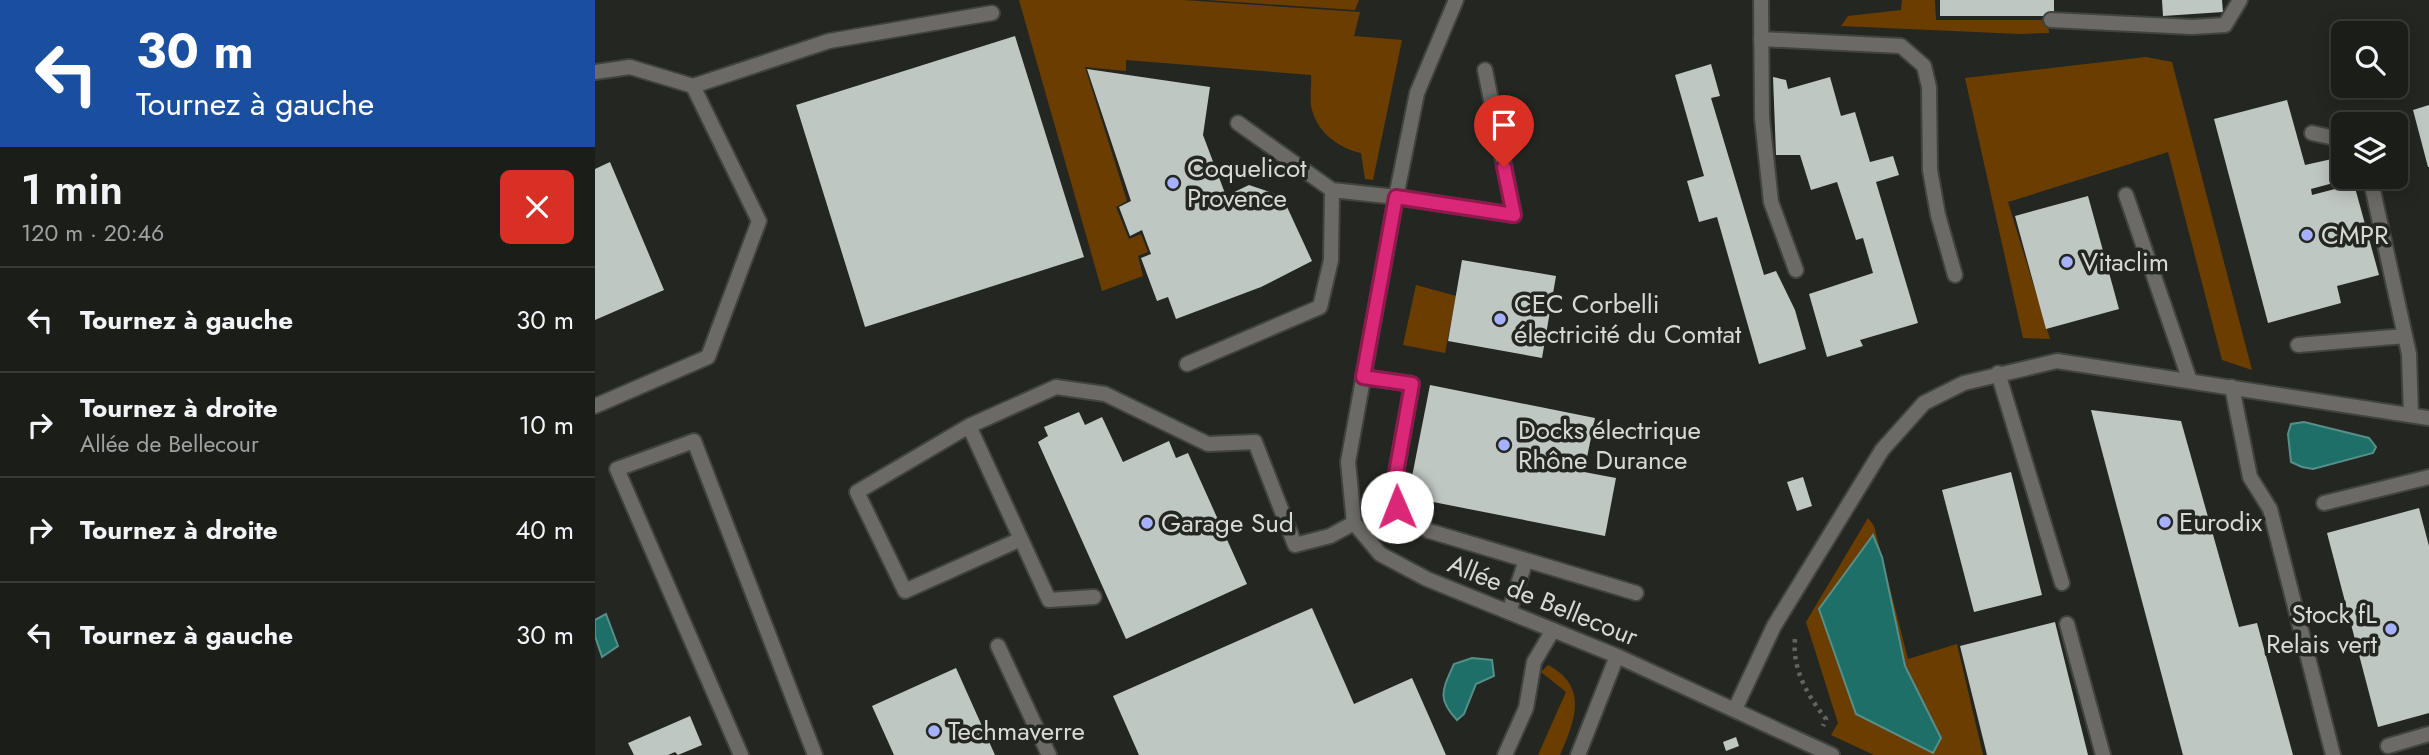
<!DOCTYPE html>
<html lang="fr">
<meta charset="utf-8">
<style>
body{margin:0;font-family:Jost,sans-serif;background:#242622;color:#f1f3f6;height:100vh;display:flex;flex-direction:column;font-size:26px;white-space:nowrap}
*{box-sizing:border-box;margin:0}
p{font-size:23px;color:#a0a2a2}
.icon{flex:none;width:38px;height:38px;fill:none;stroke:currentColor;stroke-width:2;stroke-linecap:round;stroke-linejoin:round}
.map{position:relative;flex:1;overflow:hidden}
.drawer{display:flex;flex-direction:column;background:#1b1d19;width:595px}
.drawer>*{flex:none}
.hud{background:#1a4fa0;color:#fff;overflow:hidden}
.buttons{position:absolute;left:1736px;top:21px;display:grid;gap:14px}
.buttons a{display:grid;place-items:center;width:77px;height:77px;border-radius:10px;background:#1b1d19;box-shadow:0 4px 18px #0003,0 0 0 2px #393b38;font-size:35px}
.pin{position:absolute;display:grid;place-items:center;width:60px;height:60px;color:#fff;margin:-72px -30px;border-radius:50% 50% 50% 0;rotate:-45deg;box-shadow:0 0 7px #0007}
.pin .icon{rotate:45deg}
.me{position:absolute;width:77px;margin:-38px;rotate:359deg;stroke-linejoin:round;filter:drop-shadow(0 0 5px #0008)}
.turn{display:flex;align-items:center;gap:24px;height:147px;padding:0 21px;font-size:32px}
.turn .icon{width:91px;height:91px;stroke-width:2.5}
.turn b{display:block;font-size:49px;line-height:60px}
.round{display:grid;place-items:center;flex:none;width:74px;height:74px;border-radius:10px;background:#242622}
.head{display:flex;align-items:center;justify-content:space-between;height:119px;padding:0 21px}
h1{font-size:42px;font-weight:600;line-height:52px}
ul{padding:0;list-style:none}
li{display:flex;align-items:center;gap:21px;height:105px;padding:0 21px;border-top:2px solid #393b38}
li div{flex:1}
li b{display:block;font-size:26px}
li em{font-style:normal}
main{display:flex;flex:1;min-height:0}
.map>svg:first-child{display:block}
.green{fill:#6b3e00}
.water{fill:#1e6f68;stroke:#568f89;stroke-width:2}
.building{fill:#bfc7c2}
.lines{fill:none;stroke-linecap:round;stroke-linejoin:round}
.service-casing{stroke:#41433e;stroke-width:18}
.minor-casing{stroke:#41433e;stroke-width:18}
.path{stroke:#62645f;stroke-width:4.5;stroke-dasharray:3.5 5;stroke-linecap:butt}
.service{stroke:#6b6a67;stroke-width:14}
.minor{stroke:#6b6a67;stroke-width:14}
.tree{fill:#96836d}
.route-casing{stroke:#8e194d;stroke-width:18}
.route{stroke:#db2777;stroke-width:12}
.poi-dot{fill:#a5b1fc;stroke:#242721;stroke-width:2.5}
.labels{text-anchor:middle;dominant-baseline:central;stroke-width:7;stroke-linejoin:round;paint-order:stroke}
.poi-label{font-size:26px;fill:#d8d9d5;stroke:#242721;text-anchor:start}
.street-label{font-size:26px;fill:#d8d9d5;stroke:#242721}
</style>
<main>
<section class="drawer">
<div class="hud">
<div class="turn"><svg class="icon" aria-label="left" viewBox="0 0 24 24"><path d="M17 20v-9H6M10 6l-5 5 5 5"/></svg><div><b>30 m</b>Tournez à gauche</div></div>
</div>
<div class="head"><div><h1>1 min</h1><p>120 m · 20:46</p></div><a class="round" style="background:#d93025;color:#fff"><svg class="icon" aria-label="close" viewBox="0 0 24 24"><path d="M6 6l12 12M18 6L6 18"/></svg></a></div>
<ul>
<li><svg class="icon" aria-label="left" viewBox="0 0 24 24"><path d="M17 20v-9H6M10 6l-5 5 5 5"/></svg><div><b>Tournez à gauche</b></div><em>30 m</em></li>
<li><svg class="icon" aria-label="right" viewBox="0 0 24 24"><path d="M7 20v-9h11M14 6l5 5-5 5"/></svg><div><b>Tournez à droite</b><p>Allée de Bellecour</p></div><em>10 m</em></li>
<li><svg class="icon" aria-label="right" viewBox="0 0 24 24"><path d="M7 20v-9h11M14 6l5 5-5 5"/></svg><div><b>Tournez à droite</b></div><em>40 m</em></li>
<li><svg class="icon" aria-label="left" viewBox="0 0 24 24"><path d="M17 20v-9H6M10 6l-5 5 5 5"/></svg><div><b>Tournez à gauche</b></div><em>30 m</em></li>
</ul>
</section>
<div class="map">
<svg width="1834" height="755" viewBox="0 0 1834 755">
<rect width="100%" height="100%" fill="#242721"/>
<!-- green -->
<path class="green" d="M424,0H588L765,12L759,36L807,40L778,180L770,179L766,153C744,148 723,133 717,110C714,99 717,85 716,75L531,60V71L490,67L532,201L521,207L534,239L546,234L553,252L543,256L548,276L507,291Z
M612,0H764L760,10Z
M1307,0H1340L1341,20H1453L1454,33L1425,34L1246,26L1253,16L1306,10Z
M1551,57L1577,62L1657,370L1627,360L1573,152L1413,202L1455,339L1428,338L1370,78Z
M821,285L861,296L850,353L808,345Z
M1273,518L1279,526L1313,659L1362,644L1388,755H1279L1236,735L1243,723L1211,622Z
M953,665C994,687 980,720 965,755H943L971,692L946,672Z"/>
<!-- water -->
<path class="water" d="M1709,422L1774,438L1781,447L1778,453L1718,469L1707,467L1696,462L1693,434L1696,424Z
M1278,535L1287,557L1310,666L1346,738L1338,753L1261,714L1224,609Z
M11,614L23,646L7,657L0,636V620Z
M877,658L897,660L899,676L881,684L869,714L862,720C841,698 848,689 859,664Z"/>
<!-- building -->
<path class="building" d="M1345,0H1459V16H1345Z
M1567,0H1627L1628,12L1568,16Z
M420,36L489,257L270,327L201,105Z
M1116,64L1125,96L1116,98L1169,275L1181,271L1200,310L1211,349L1164,364L1122,217L1104,222L1092,181L1109,176L1080,75Z
M492,69L615,87L608,135L631,196L654,185L687,196L717,261L666,287L581,319L573,297L562,301L546,258L556,254L547,230L535,236L524,207L536,201Z
M1178,77L1191,80L1193,89L1235,77L1246,116L1260,112L1275,162L1298,156L1304,175L1281,182L1323,323L1265,340L1268,346L1232,357L1214,294L1278,273L1268,238L1261,240L1242,182L1216,190L1205,155H1181Z
M1692,100L1710,165L1737,159L1742,182L1716,189L1717,195L1759,184L1784,275L1742,286L1746,303L1673,323L1619,119Z
M1834,105V167H1833L1818,110Z
M15,162L69,290L0,320V169Z
M1493,196L1524,309L1451,329L1420,216Z
M867,260L961,276L947,358L853,341Z
M835,385L1000,418L989,472L1021,478L1010,536L813,497Z
M1496,410L1586,421L1644,627L1662,623L1698,755H1588Z
M484,412L490,425L507,417L528,462L574,441L581,458L593,453L652,584L531,639L443,442L453,436L449,427Z
M1416,472L1447,595L1379,612L1347,490Z
M1208,477L1217,506L1202,511L1192,482Z
M1824,508L1834,546V713L1783,727L1732,533Z
M717,608L759,704L817,678L851,755H544L518,696Z
M1460,622L1493,755H1392L1365,646Z
M361,668L400,755H299L277,706Z
M95,716L107,745L83,755L80,752L73,755H39L33,743Z
M1141,737L1144,746L1131,751L1128,742Z"/>
<g class="lines">
<defs>
<path id="service" d="M1456,20L1597,27L1630,25L1645,0
M1166,39L1306,46L1329,66L1334,87L1335,170L1343,215L1360,275
M0,72L35,67L98,86L164,221L113,357L0,406
M98,86L234,41L397,13
M643,123L737,190
M1717,133L1748,140
M1775,177L1814,354L1816,415
M1531,195L1595,381
M1703,345L1810,336
M592,364L725,307L736,260L737,190L801,197L919,215L890,70
M1403,373L1467,583
M768,377L817,384L798,490L802,507L834,531L931,560L914,612
M1637,387L1655,477L1675,509L1738,755
M374,426L262,492L310,591L426,539
M1729,503L1834,477
M931,560L1041,593
M499,597L454,600L374,426L461,387L510,394L613,444L660,442L700,545L735,536L759,523
M1472,624L1508,755
M403,646L454,755
M1793,746L1834,734
M146,755L22,469L99,441L220,755
M910,755L931,708L939,662L958,630"/>
<path id="minor" d="M861,0L822,93L801,197L753,462L759,523L785,554L832,579L1022,656L1237,755
M1166,0L1167,118L1176,202L1201,270
M1140,709L1179,626L1287,450L1329,403L1369,383L1462,361L1834,418
M983,755L1022,656"/>
</defs>
<!-- service casing -->
<use href="#service" class="service-casing"/>
<!-- minor casing -->
<use href="#minor" class="minor-casing"/>
<!-- path -->
<path class="path" d="M1200,639C1197,670 1213,696 1231,719L1228,726"/>
<!-- service -->
<use href="#service" class="service"/>
<!-- minor -->
<use href="#minor" class="minor"/>
</g>
<!-- trees -->
<circle class="tree" cx="803" cy="519" r="10"/>
<g class="lines">
<defs>
<path id="route" d="M802,507L798,490L817,384L768,377L801,197L919,215L909,167"/>
</defs>
<!-- route casing -->
<use href="#route" class="route-casing"/>
<!-- route -->
<use href="#route" class="route"/>
</g>
<!-- markers -->
<g class="poi-dot">
<circle cx="578" cy="183" r="7"/>
<circle cx="1712" cy="235" r="7"/>
<circle cx="1472" cy="262" r="7"/>
<circle cx="905" cy="319" r="7"/>
<circle cx="909" cy="445" r="7"/>
<circle cx="1570" cy="522" r="7"/>
<circle cx="552" cy="523" r="7"/>
<circle cx="1796" cy="629" r="7"/>
<circle cx="339" cy="731" r="7"/>
</g>
<g class="labels">
<!-- poi labels -->
<g class="poi-label">
<text x="592" y="168">Coquelicot<tspan x="592" dy="30">Provence</tspan></text>
<text x="1726" y="235">CMPR</text>
<text x="1486" y="262">Vitaclim</text>
<text x="919" y="304">CEC Corbelli<tspan x="919" dy="30">électricité du Comtat</tspan></text>
<text x="923" y="430">Docks électrique<tspan x="923" dy="30">Rhône Durance</tspan></text>
<text x="1584" y="522">Eurodix</text>
<text x="566" y="523">Garage Sud</text>
<text x="1782" y="614" text-anchor="end">Stock fL<tspan x="1782" dy="30">Relais vert</tspan></text>
<text x="353" y="731">Techmaverre</text>
</g>
<!-- street labels -->
<g class="street-label">
<text transform="translate(948 600) rotate(22)">Allée de Bellecour</text>
</g>
</g>
</svg>
<div class="buttons">
<a><svg class="icon" aria-label="search" viewBox="0 0 24 24"><circle cx="10" cy="10" r="6"/><path d="M15 15l6 6"/></svg></a>
<a><svg class="icon" aria-label="layers" viewBox="0 0 24 24"><path d="M12 4l9 5-9 5-9-5zM3 14l9 5 9-5"/></svg></a>
</div>
<div class="pin" style="left:909px;top:167px;background:#d93025"><svg class="icon" aria-label="arrive" viewBox="0 0 24 24"><path d="M6 21V4h12l-3 4 3 4H6"/></svg></div>
<svg class="me" style="left:802px;top:507px" viewBox="-20 -20 40 40"><circle r="19" fill="#fff"/><path d="M0-13L10 11 0 6-10 11z" fill="#db2777"/></svg>
</div>
</main>
